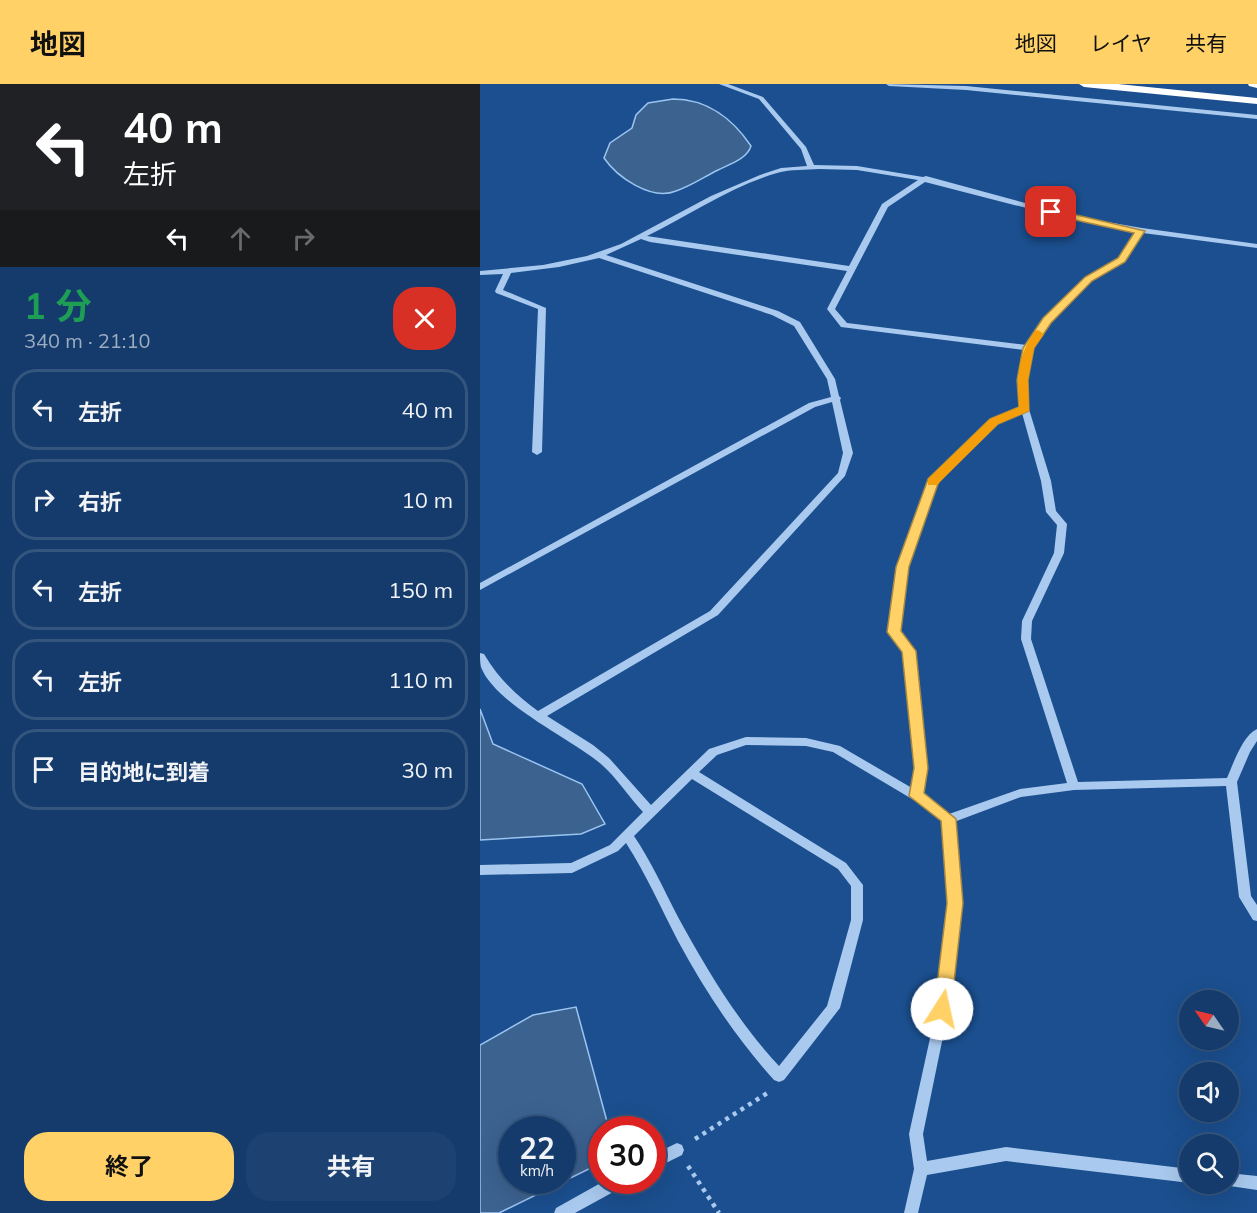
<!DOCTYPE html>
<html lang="ja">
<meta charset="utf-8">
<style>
body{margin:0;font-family:Mulish,"Noto Sans JP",sans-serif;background:#1d4271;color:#f1f3f6;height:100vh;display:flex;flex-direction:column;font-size:22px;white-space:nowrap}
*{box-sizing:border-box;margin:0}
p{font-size:20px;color:#9dadc1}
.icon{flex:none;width:33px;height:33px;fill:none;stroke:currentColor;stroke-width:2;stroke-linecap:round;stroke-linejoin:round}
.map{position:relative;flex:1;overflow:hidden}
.side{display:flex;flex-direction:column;background:#143b6b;width:480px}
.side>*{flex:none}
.banner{background:#202124;color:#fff;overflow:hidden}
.needle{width:39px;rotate:304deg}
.buttons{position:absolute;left:699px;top:906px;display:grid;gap:12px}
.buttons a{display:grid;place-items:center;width:60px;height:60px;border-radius:50%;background:#143b6b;box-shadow:0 6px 24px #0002,0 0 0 2px #33557e;font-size:30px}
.speed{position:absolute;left:18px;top:1032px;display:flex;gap:12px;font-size:30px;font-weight:700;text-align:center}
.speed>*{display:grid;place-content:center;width:78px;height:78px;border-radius:50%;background:#143b6b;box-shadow:0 6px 24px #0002,0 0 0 2px #33557e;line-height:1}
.speed small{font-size:15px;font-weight:400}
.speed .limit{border:9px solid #d22;background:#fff;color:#111}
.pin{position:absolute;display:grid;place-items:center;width:51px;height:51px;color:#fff;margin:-26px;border-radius:12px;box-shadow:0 3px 9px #0006}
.me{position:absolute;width:66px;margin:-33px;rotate:10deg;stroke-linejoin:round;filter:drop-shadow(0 0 4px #0008)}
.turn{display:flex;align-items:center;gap:21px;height:126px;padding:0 24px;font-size:27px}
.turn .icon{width:78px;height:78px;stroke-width:2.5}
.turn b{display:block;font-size:42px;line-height:51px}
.lanes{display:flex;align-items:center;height:57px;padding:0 24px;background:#0003;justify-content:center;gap:30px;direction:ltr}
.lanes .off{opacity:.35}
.round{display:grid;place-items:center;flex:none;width:63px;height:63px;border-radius:24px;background:#1d4271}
.summary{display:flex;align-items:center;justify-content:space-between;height:102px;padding:0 24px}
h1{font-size:36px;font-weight:700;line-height:45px;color:#1e9e55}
.button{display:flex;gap:12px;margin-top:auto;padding:12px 24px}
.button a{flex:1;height:69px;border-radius:24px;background:#ffd166;color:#111;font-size:24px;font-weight:700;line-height:69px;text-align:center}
.button a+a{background:#1d4271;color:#f1f3f6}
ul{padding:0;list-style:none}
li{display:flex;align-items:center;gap:18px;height:81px;margin:0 12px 9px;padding:0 12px;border:3px solid #33557e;border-radius:24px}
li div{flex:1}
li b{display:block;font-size:22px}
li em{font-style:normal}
header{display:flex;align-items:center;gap:36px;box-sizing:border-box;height:84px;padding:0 30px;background:#ffd166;color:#111}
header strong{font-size:28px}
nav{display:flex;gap:33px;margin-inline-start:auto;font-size:21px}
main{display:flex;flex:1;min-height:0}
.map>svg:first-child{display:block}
.water{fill:#3c6290;stroke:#9cc4f0;stroke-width:1.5;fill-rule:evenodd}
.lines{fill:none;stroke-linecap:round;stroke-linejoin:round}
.path{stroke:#a9c9ee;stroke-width:4.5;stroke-dasharray:4 5;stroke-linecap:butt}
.minor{fill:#a9c9ee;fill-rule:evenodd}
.highway{fill:#fff;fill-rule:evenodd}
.route{fill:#ffd166;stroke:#a68842;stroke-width:1.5}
.slow{fill:#f59e0b}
</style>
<header>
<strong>地図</strong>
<nav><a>地図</a><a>レイヤ</a><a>共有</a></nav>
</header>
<main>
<section class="side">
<div class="banner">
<div class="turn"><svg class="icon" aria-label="left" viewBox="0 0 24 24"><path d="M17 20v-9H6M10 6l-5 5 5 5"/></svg><div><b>40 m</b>左折</div></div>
<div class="lanes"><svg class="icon" aria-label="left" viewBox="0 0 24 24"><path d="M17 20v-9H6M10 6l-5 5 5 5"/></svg><svg class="icon off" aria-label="ahead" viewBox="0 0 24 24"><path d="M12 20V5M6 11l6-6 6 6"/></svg><svg class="icon off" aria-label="right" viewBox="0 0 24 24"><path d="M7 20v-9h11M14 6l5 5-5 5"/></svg></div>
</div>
<div class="summary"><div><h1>1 分</h1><p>340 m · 21:10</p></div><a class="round" style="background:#d93025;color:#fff"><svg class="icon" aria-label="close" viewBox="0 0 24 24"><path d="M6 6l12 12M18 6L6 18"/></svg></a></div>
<ul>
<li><svg class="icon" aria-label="left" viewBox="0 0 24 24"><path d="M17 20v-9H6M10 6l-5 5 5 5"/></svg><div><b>左折</b></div><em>40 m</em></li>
<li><svg class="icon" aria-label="right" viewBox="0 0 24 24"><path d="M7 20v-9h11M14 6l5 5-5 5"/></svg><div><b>右折</b></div><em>10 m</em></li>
<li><svg class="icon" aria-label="left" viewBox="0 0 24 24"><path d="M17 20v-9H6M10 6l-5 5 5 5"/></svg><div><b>左折</b></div><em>150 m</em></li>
<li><svg class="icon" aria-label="left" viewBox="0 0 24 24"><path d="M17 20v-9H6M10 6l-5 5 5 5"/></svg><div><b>左折</b></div><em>110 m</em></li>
<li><svg class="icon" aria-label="arrive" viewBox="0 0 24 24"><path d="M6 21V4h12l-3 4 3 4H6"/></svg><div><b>目的地に到着</b></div><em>30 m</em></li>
</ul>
<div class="button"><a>終了</a><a>共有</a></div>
</section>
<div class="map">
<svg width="777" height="1129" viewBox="0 0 777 1129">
<rect width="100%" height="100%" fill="#1b4f8f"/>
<!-- water -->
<path class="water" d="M193,15C227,15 253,35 271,62C267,75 250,80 238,86C224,93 211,102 196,107C171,117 137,93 124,74L130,59L152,44L156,31L168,19Z
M0,625L13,660L102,700L125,740L101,750L0,756Z
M96,923L129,1045L122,1046L121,1079L19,1129H0V961L53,931ZM32,1046H82V1096H32Z"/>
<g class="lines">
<!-- path -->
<path class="path" d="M215,1055L289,1008
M208,1082L239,1129"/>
<!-- minor -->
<path class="minor" d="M239,0H248L283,13L326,63L334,81L377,82L443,93L446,92L593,132L662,144L777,160V164L663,149L645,178L611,197L570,237L553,264L547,296L548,322L571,397L576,427L587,440L584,469L552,537L551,555L598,698L747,694C753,680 763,651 777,645V657L770,668L757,698L771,812L777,821V837L773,836L759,813L746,702L594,706L541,713L474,738L481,819L473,904L443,1050L447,1077L526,1063L710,1085V1099L526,1077L447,1091L438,1129H424L434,1085L429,1050L461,904L469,819L462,737L432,715L353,668L326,662L266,661L237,671L219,688L366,779L383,801V836L360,924L304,996L299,998L294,996C256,954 225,907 198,857C181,824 166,790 146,759L138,767L92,789L0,791V781L91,779L130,761L163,728C149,713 137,694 121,680C90,654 15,620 1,583C0,579 0,574 0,569L4,570C18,594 36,611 58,627L230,527L358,389L363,369L352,318L335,323L0,506V499L329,319L351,313L347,295L314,242L292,231L119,174L79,183L31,189L23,206L66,224L62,368L57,371L52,368L58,225L16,209L15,207L23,190L0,191V187L63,181L107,172L141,160L231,112L280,91L301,84L327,82L321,65L279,15ZM339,85L377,86L438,96L402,120L369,182L167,152C209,131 252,102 297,89C311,85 326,86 339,85ZM445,98L593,136L656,148L639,174L605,193L564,234L547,261L367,239L355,225L408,123ZM161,155L170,158L367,187L347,225L361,243L544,266L539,296L540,324L511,335L449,395L417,483L409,548L424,568L435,684L432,704L360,662L326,654L266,653L229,665L171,721L129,674L113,661L67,632L238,531L365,392L373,369L360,316L361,314L359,312L355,295L320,238L298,227L126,171ZM542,329L561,397L566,428L577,441L574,469L542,537L541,555L587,699L540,705L469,730L442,710L447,684L434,567L419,547L427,483L458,396L517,339ZM212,695L358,785L371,802V836L347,922L299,982C258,938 227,886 198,833C184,806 171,777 154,752Z
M406,0L486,2L777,31V35L486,6L409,2Z
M197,1059L202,1061L204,1066L202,1071L172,1086V1071Z
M748,1089L777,1092V1106L743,1101L742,1100H748Z
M126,1096H148L146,1101L95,1129H74L76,1124Z"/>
<!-- highway -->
<path class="highway" d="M599,0H638L777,14V20L604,3Z
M768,0H777V4L769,2Z"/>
</g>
<!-- route -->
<path class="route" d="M571,125L665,147L645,178L612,197L571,239L554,264L548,296L549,327L518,340L459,397L429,483L421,547L436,567L448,684L444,709L476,735L483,819L471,925L468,930L462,932L456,930L454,925L467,819L461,737L429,712L434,684L422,568L407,548L416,483L448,395L510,335L539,323L537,296L543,264L563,234L605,193L638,174L654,149L568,130L566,128Z"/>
<!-- slow -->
<path class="slow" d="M558,246L564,250L554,264L548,296L549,327L518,340L457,401H448V395L510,335L539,323C537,293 537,273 555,247Z"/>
</svg>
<div class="buttons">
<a><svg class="needle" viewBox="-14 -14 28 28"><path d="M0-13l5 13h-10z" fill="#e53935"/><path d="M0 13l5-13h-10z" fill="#9dadc1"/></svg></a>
<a><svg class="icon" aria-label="sound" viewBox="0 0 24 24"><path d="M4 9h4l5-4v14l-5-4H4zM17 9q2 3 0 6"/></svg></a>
<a><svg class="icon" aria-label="search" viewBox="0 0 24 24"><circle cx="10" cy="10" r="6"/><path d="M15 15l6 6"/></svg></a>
</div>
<div class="speed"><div>22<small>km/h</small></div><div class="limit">30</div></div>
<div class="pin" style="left:571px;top:128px;background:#d93025"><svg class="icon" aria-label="arrive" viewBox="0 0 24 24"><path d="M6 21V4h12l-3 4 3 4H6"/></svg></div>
<svg class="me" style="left:462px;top:925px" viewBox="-20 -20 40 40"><circle r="19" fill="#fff"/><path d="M0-13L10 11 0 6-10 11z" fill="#ffd166"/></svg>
</div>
</main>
